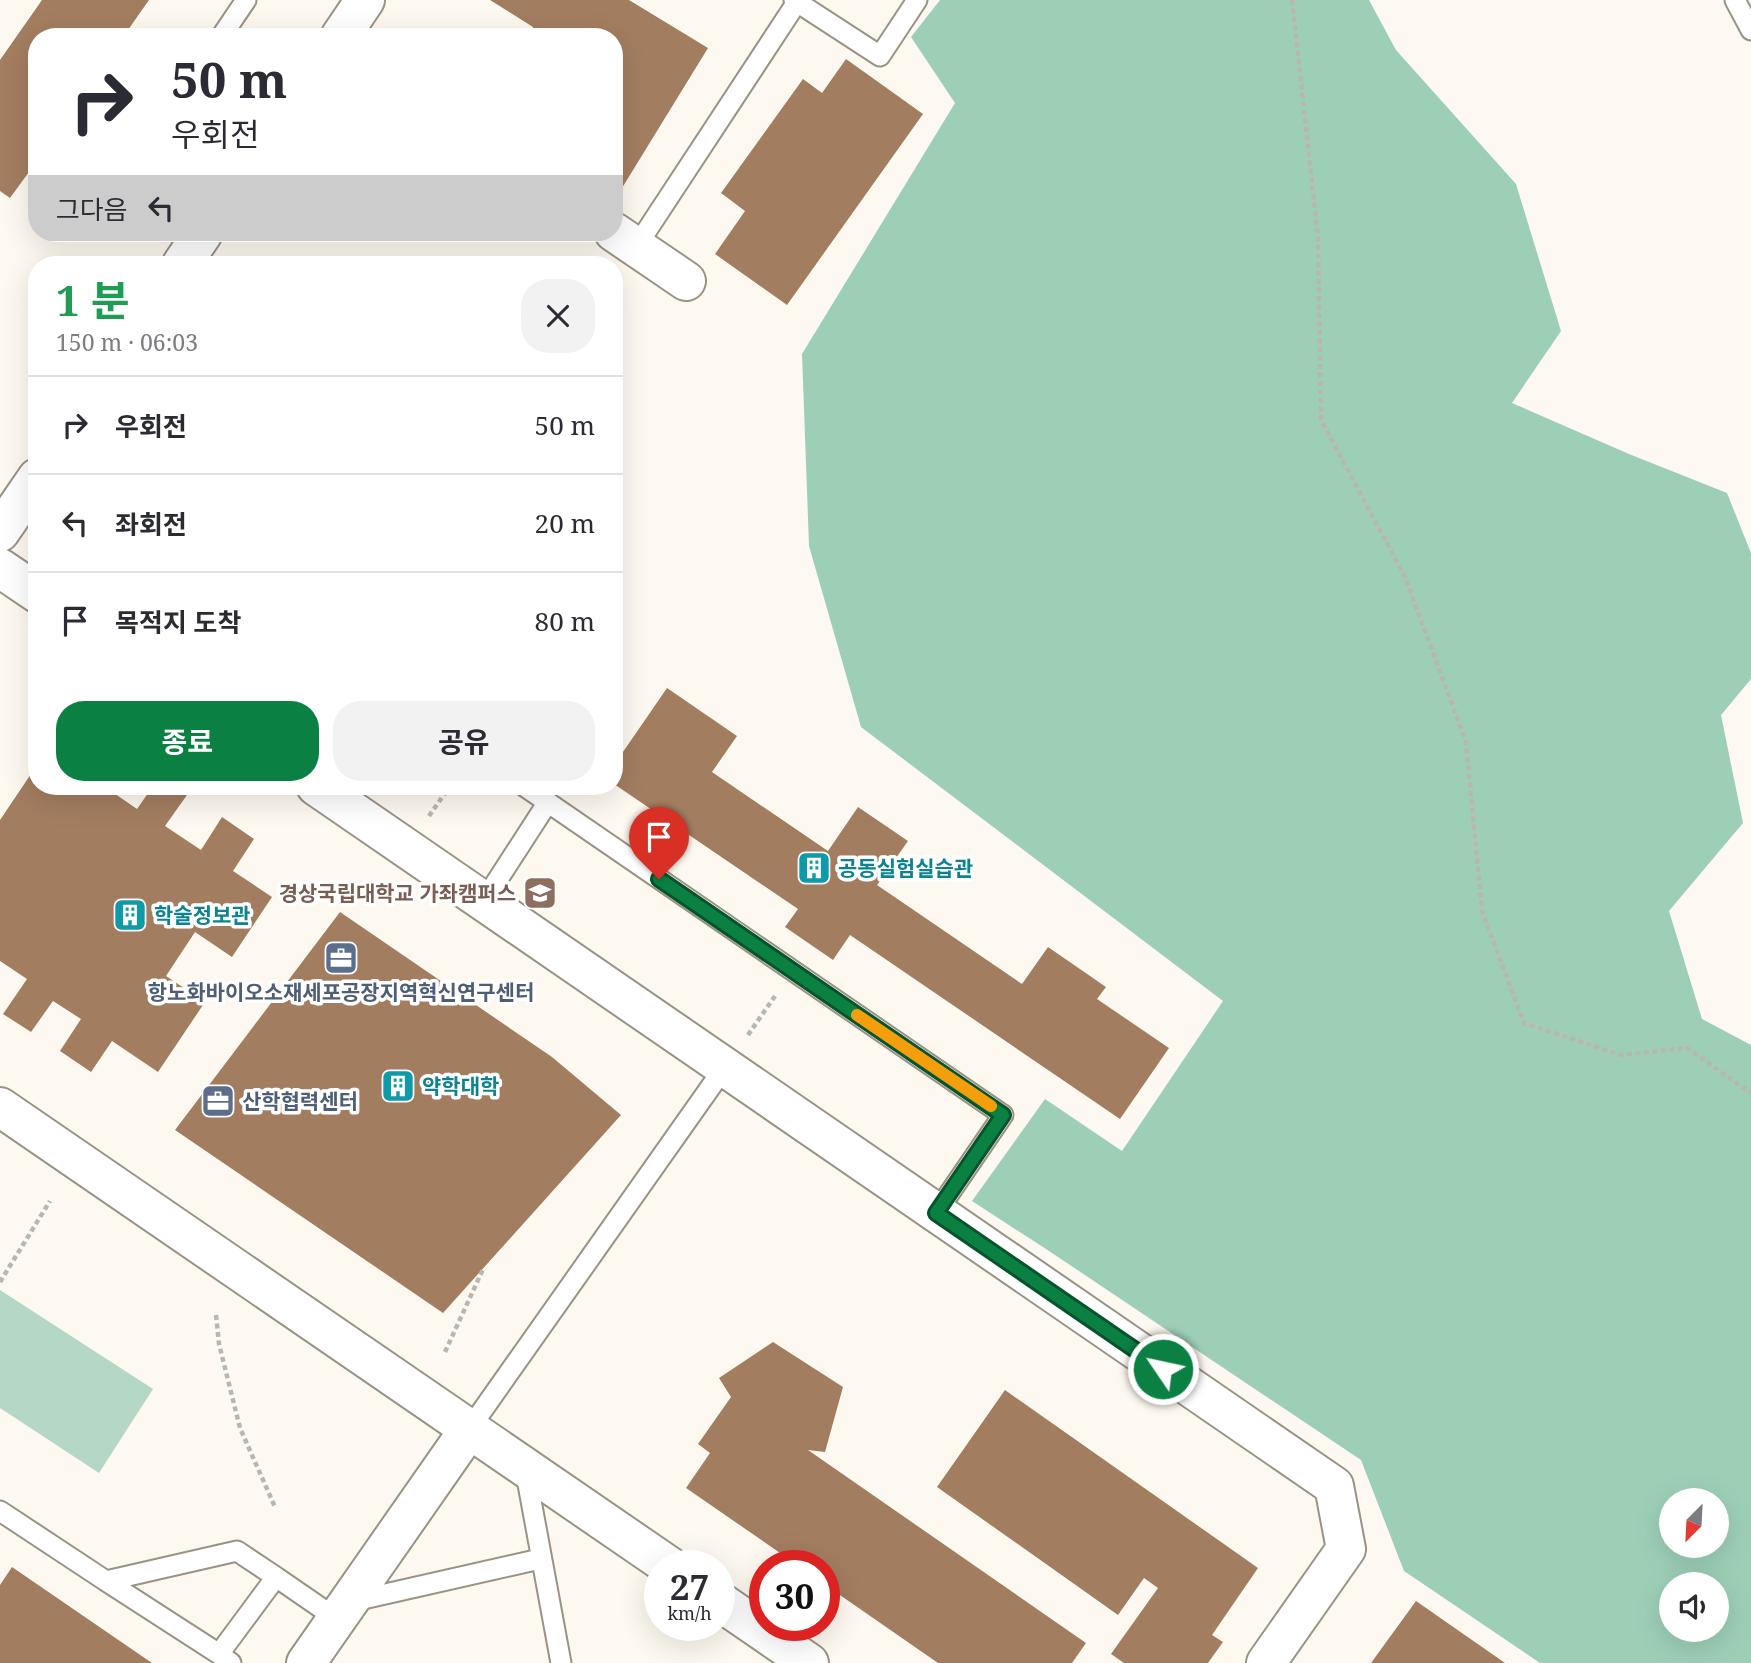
<!DOCTYPE html>
<html lang="ko">
<meta charset="utf-8">
<style>
body{margin:0;font-family:"Noto Serif","Noto Sans KR",serif;background:#f2f2f3;color:#2b2b33;height:100vh;display:flex;flex-direction:column;font-size:26px;white-space:nowrap}
*{box-sizing:border-box;margin:0}
p{font-size:23px;color:#7c7c81}
.icon{flex:none;width:38px;height:38px;fill:none;stroke:currentColor;stroke-width:2;stroke-linecap:round;stroke-linejoin:round}
.map{position:relative;flex:1;overflow:hidden}
.details{position:absolute;left:28px;top:256px;width:595px;height:539px;display:flex;flex-direction:column;background:#fff;border-radius:28px;box-shadow:0 7px 28px #0002}
.details>*{flex:none}
.banner{position:absolute;left:28px;top:28px;width:595px;height:214px;border-radius:28px;box-shadow:0 7px 28px #0002;background:#fff;color:#2b2b33;overflow:hidden}
.needle{width:46px;rotate:204deg}
.controls{position:absolute;left:1659px;top:1488px;display:grid;gap:14px}
.controls a{display:grid;place-items:center;width:70px;height:70px;border-radius:50%;background:#fff;box-shadow:0 7px 28px #0002;font-size:35px}
.speed{position:absolute;left:644px;top:1550px;display:flex;gap:14px;font-size:35px;font-weight:700;text-align:center}
.speed>*{display:grid;place-content:center;width:91px;height:91px;border-radius:50%;background:#fff;box-shadow:0 7px 28px #0002;line-height:1}
.speed small{font-size:18px;font-weight:400}
.speed .limit{border:10px solid #d22;background:#fff;color:#111}
.pin{position:absolute;display:grid;place-items:center;width:60px;height:60px;color:#fff;margin:-72px -30px;border-radius:50% 50% 50% 0;rotate:-45deg;box-shadow:0 0 7px #0007}
.pin .icon{rotate:45deg}
.me{position:absolute;width:77px;margin:-38px;rotate:304deg;stroke-linejoin:round;filter:drop-shadow(0 0 5px #0008)}
.turn{display:flex;align-items:center;gap:24px;height:147px;padding:0 28px;font-size:32px}
.turn .icon{width:91px;height:91px;stroke-width:2.5}
.turn b{display:block;font-size:49px;line-height:60px}
.then{display:flex;align-items:center;height:66px;padding:0 28px;background:#0003;gap:14px;font-size:26px}
.round{display:grid;place-items:center;flex:none;width:74px;height:74px;border-radius:28px;background:#f2f2f3}
.overview{display:flex;align-items:center;justify-content:space-between;height:119px;padding:0 28px}
h1{font-size:42px;font-weight:700;line-height:52px;color:#1e9e55}
.button{display:flex;gap:14px;margin-top:auto;padding:14px 28px}
.button a{flex:1;height:80px;border-radius:28px;background:#0b8043;color:#fff;font-size:28px;font-weight:700;line-height:80px;text-align:center}
.button a+a{background:#f2f2f3;color:#2b2b33}
ul{padding:0;list-style:none}
li{display:flex;align-items:center;gap:21px;height:98px;padding:0 28px;border-top:2px solid #e1e1e2}
li div{flex:1}
li b{display:block;font-size:26px}
li em{font-style:normal}
.map>svg:first-child{display:block}
.green{fill:#b4d7c6}
.forest{fill:#9dcfb7;fill-rule:evenodd}
.building{fill:#a37d60}
.lines{fill:none;stroke-linecap:round;stroke-linejoin:round}
.lane-casing{stroke:#9a9285;stroke-width:23}
.street-casing{stroke:#9a9285;stroke-width:42}
.path{stroke:#bab6ae;stroke-width:4.5;stroke-dasharray:5 3.5;stroke-linecap:butt}
.lane{stroke:#fff;stroke-width:19}
.street{stroke:#fff;stroke-width:38}
.route-casing{stroke:#07532c;stroke-width:18}
.route{stroke:#0b8043;stroke-width:12}
.slow{stroke:#f59e0b;stroke-width:12}
.labels{text-anchor:middle;dominant-baseline:central;stroke-width:7;stroke-linejoin:round;paint-order:stroke}
.culture-label{font-size:21px;font-weight:bold;fill:#0d838f;stroke:#fff;text-anchor:start}
.education-label{font-size:21px;font-weight:bold;fill:#785e54;stroke:#fff;text-anchor:end}
.service-label{font-size:21px;font-weight:bold;fill:#4e5e75;stroke:#fff}
</style>
<div class="map">
<svg width="1751" height="1663" viewBox="0 0 1751 1663">
<rect width="100%" height="100%" fill="#fef9f0"/>
<!-- green -->
<path class="green" d="M0,1290L153,1389L99,1473L0,1408Z"/>
<!-- forest -->
<path class="forest" d="M940,0H1369L1396,50L1516,184L1561,331L1512,403L1629,454L1727,493L1751,553V679L1721,715L1743,823L1669,911L1702,1019L1751,1045V1663H1540L1404,1571L1361,1460L1052,1253L972,1201L1045,1099L1122,1151L1223,1001L861,727L809,546L802,354L955,103L911,37ZM1671,1500H1717V1545H1671ZM1671,1584H1717V1629H1671Z"/>
<!-- building -->
<path class="building" d="M42,0H149L123,37H37V161L10,198L0,191V60Z
M490,0H629L708,48L614,201V37H532L533,27Z
M846,59L923,114L787,305L715,254L745,211L721,193L803,79L822,93Z
M667,688L737,736L712,772L828,851L858,807L908,841L877,885L1022,984L1048,947L1106,987L1097,999L1169,1048L1120,1119L850,935L833,960L785,927L798,909L614,784V765Z
M37,765V786H111L108,789L137,809L153,786H174L187,795L165,826L201,850L222,817L254,839L233,871L272,897L232,957L195,932L166,976L205,1002L158,1072L112,1041L91,1072L60,1051L81,1019L53,1001L31,1032L3,1014L27,979L0,961V820Z
M340,912L552,1057L621,1115L443,1313L175,1130Z
M773,1342L843,1387L825,1452L808,1450L1086,1643L1072,1663H938L824,1584V1566H799L686,1488L710,1453L698,1444L731,1397L719,1378Z
M1005,1390L1258,1568L1212,1635L1223,1642L1208,1663H1124L1111,1654L1158,1588L1144,1578L1118,1615L937,1487Z
M12,1567L152,1663H0V1585Z
M1416,1601L1505,1663H1371Z"/>
<g class="lines">
<defs>
<path id="lane" d="M1735,0L1751,30
M797,2L880,56L917,0
M221,37L246,0
M636,247L797,2L794,0
M524,786L1003,1115L936,1213
M484,901L548,802
M470,1428L724,1068
M525,1468L561,1663
M0,1511L106,1581L237,1551L276,1577L219,1654L231,1663
M276,1577L337,1619
M106,1581L219,1654
M350,1602L540,1559"/>
<path id="street" d="M340,37L365,0
M614,232L686,281
M182,264L203,233
M0,532L37,478
M0,568L37,593
M316,786L1334,1486L1346,1549L1266,1663
M0,1107L669,1566
M719,1601L809,1663
M306,1663L470,1428"/>
</defs>
<!-- lane casing -->
<use href="#lane" class="lane-casing"/>
<!-- street casing -->
<use href="#street" class="street-casing"/>
<!-- path -->
<path class="path" d="M1292,0L1318,238L1321,420L1405,577L1466,742L1482,911L1524,1023L1621,1055L1687,1048L1751,1093
M429,816L450,786
M748,1035L777,993
M0,1282L50,1201
M216,1315L219,1344L240,1428L275,1507
M445,1352L484,1267"/>
<!-- lane -->
<use href="#lane" class="lane"/>
<!-- street -->
<use href="#street" class="street"/>
</g>
<g class="lines">
<defs>
<path id="route" d="M659,879L1003,1115L936,1213L1163,1369"/>
</defs>
<!-- route casing -->
<use href="#route" class="route-casing"/>
<!-- route -->
<use href="#route" class="route"/>
<!-- slow -->
<path class="slow" d="M857,1015L991,1106"/>
</g>
<!-- icons -->
<defs>
<symbol id="building-square" viewBox="-11 -11 22 22"><rect x="-9" y="-9" width="18" height="18" rx="4" fill="#0f9aa8" stroke="#fff"/><path d="M-4-6H4V6H1V3H-1V6H-4ZM-2.5-4.3h1.7v1.8h-1.7ZM.8-4.3h1.7v1.8H.8ZM-2.5-1h1.7V.8h-1.7ZM.8-1h1.7V.8H.8Z" fill="#fff"/></symbol>
<symbol id="university-square" viewBox="-11 -11 22 22"><rect x="-9" y="-9" width="18" height="18" rx="4" fill="#8d6e63" stroke="#fff"/><path d="M0-5L7-2L0 1L-7-2ZM-4 1L0 2.5L4 1V4Q0 6-4 4Z" fill="#fff"/></symbol>
<symbol id="office-square" viewBox="-11 -11 22 22"><rect x="-9" y="-9" width="18" height="18" rx="4" fill="#5c6f8a" stroke="#fff"/><path d="M-6-3h4V-5.5h4V-3h4V5H-6ZM-1-4.5V-3h2v-1.5ZM-6 0V1H6V0Z" fill="#fff"/></symbol>
</defs>
<g fill-rule="evenodd">
<use href="#building-square" x="795" y="849" width="38" height="38"/>
<use href="#university-square" x="521" y="874" width="38" height="38"/>
<use href="#building-square" x="111" y="896" width="38" height="38"/>
<use href="#office-square" x="322" y="939" width="38" height="38"/>
<use href="#building-square" x="379" y="1067" width="38" height="38"/>
<use href="#office-square" x="199" y="1082" width="38" height="38"/>
</g>
<g class="labels">
<!-- culture labels -->
<g class="culture-label">
<text x="838" y="868">공동실험실습관</text>
<text x="154" y="915">학술정보관</text>
<text x="422" y="1086">약학대학</text>
</g>
<!-- education labels -->
<g class="education-label">
<text x="516" y="893">경상국립대학교 가좌캠퍼스</text>
</g>
<!-- service labels -->
<g class="service-label">
<text x="341" y="992">항노화바이오소재세포공장지역혁신연구센터</text>
<text x="242" y="1101" text-anchor="start">산학협력센터</text>
</g>
</g>
</svg>
<div class="controls">
<a><svg class="needle" viewBox="-14 -14 28 28"><path d="M0-13l5 13h-10z" fill="#e53935"/><path d="M0 13l5-13h-10z" fill="#7c7c81"/></svg></a>
<a><svg class="icon" aria-label="sound" viewBox="0 0 24 24"><path d="M4 9h4l5-4v14l-5-4H4zM17 9q2 3 0 6"/></svg></a>
</div>
<div class="speed"><div>27<small>km/h</small></div><div class="limit">30</div></div>
<div class="pin" style="left:659px;top:879px;background:#d93025"><svg class="icon" aria-label="arrive" viewBox="0 0 24 24"><path d="M6 21V4h12l-3 4 3 4H6"/></svg></div>
<svg class="me" style="left:1163px;top:1369px" viewBox="-20 -20 40 40"><circle r="17" fill="#0b8043" stroke="#fff" stroke-width="3"/><path d="M0-11L8 9 0 5-8 9z" fill="#fff"/></svg>
<div class="banner">
<div class="turn"><svg class="icon" aria-label="right" viewBox="0 0 24 24"><path d="M7 20v-9h11M14 6l5 5-5 5"/></svg><div><b>50 m</b>우회전</div></div>
<div class="then">그다음<svg class="icon" aria-label="left" viewBox="0 0 24 24"><path d="M17 20v-9H6M10 6l-5 5 5 5"/></svg></div>
</div>
<section class="details">
<div class="overview"><div><h1>1 분</h1><p>150 m · 06:03</p></div><a class="round"><svg class="icon" aria-label="close" viewBox="0 0 24 24"><path d="M6 6l12 12M18 6L6 18"/></svg></a></div>
<ul>
<li><svg class="icon" aria-label="right" viewBox="0 0 24 24"><path d="M7 20v-9h11M14 6l5 5-5 5"/></svg><div><b>우회전</b></div><em>50 m</em></li>
<li><svg class="icon" aria-label="left" viewBox="0 0 24 24"><path d="M17 20v-9H6M10 6l-5 5 5 5"/></svg><div><b>좌회전</b></div><em>20 m</em></li>
<li><svg class="icon" aria-label="arrive" viewBox="0 0 24 24"><path d="M6 21V4h12l-3 4 3 4H6"/></svg><div><b>목적지 도착</b></div><em>80 m</em></li>
</ul>
<div class="button"><a>종료</a><a>공유</a></div>
</section>
</div>
